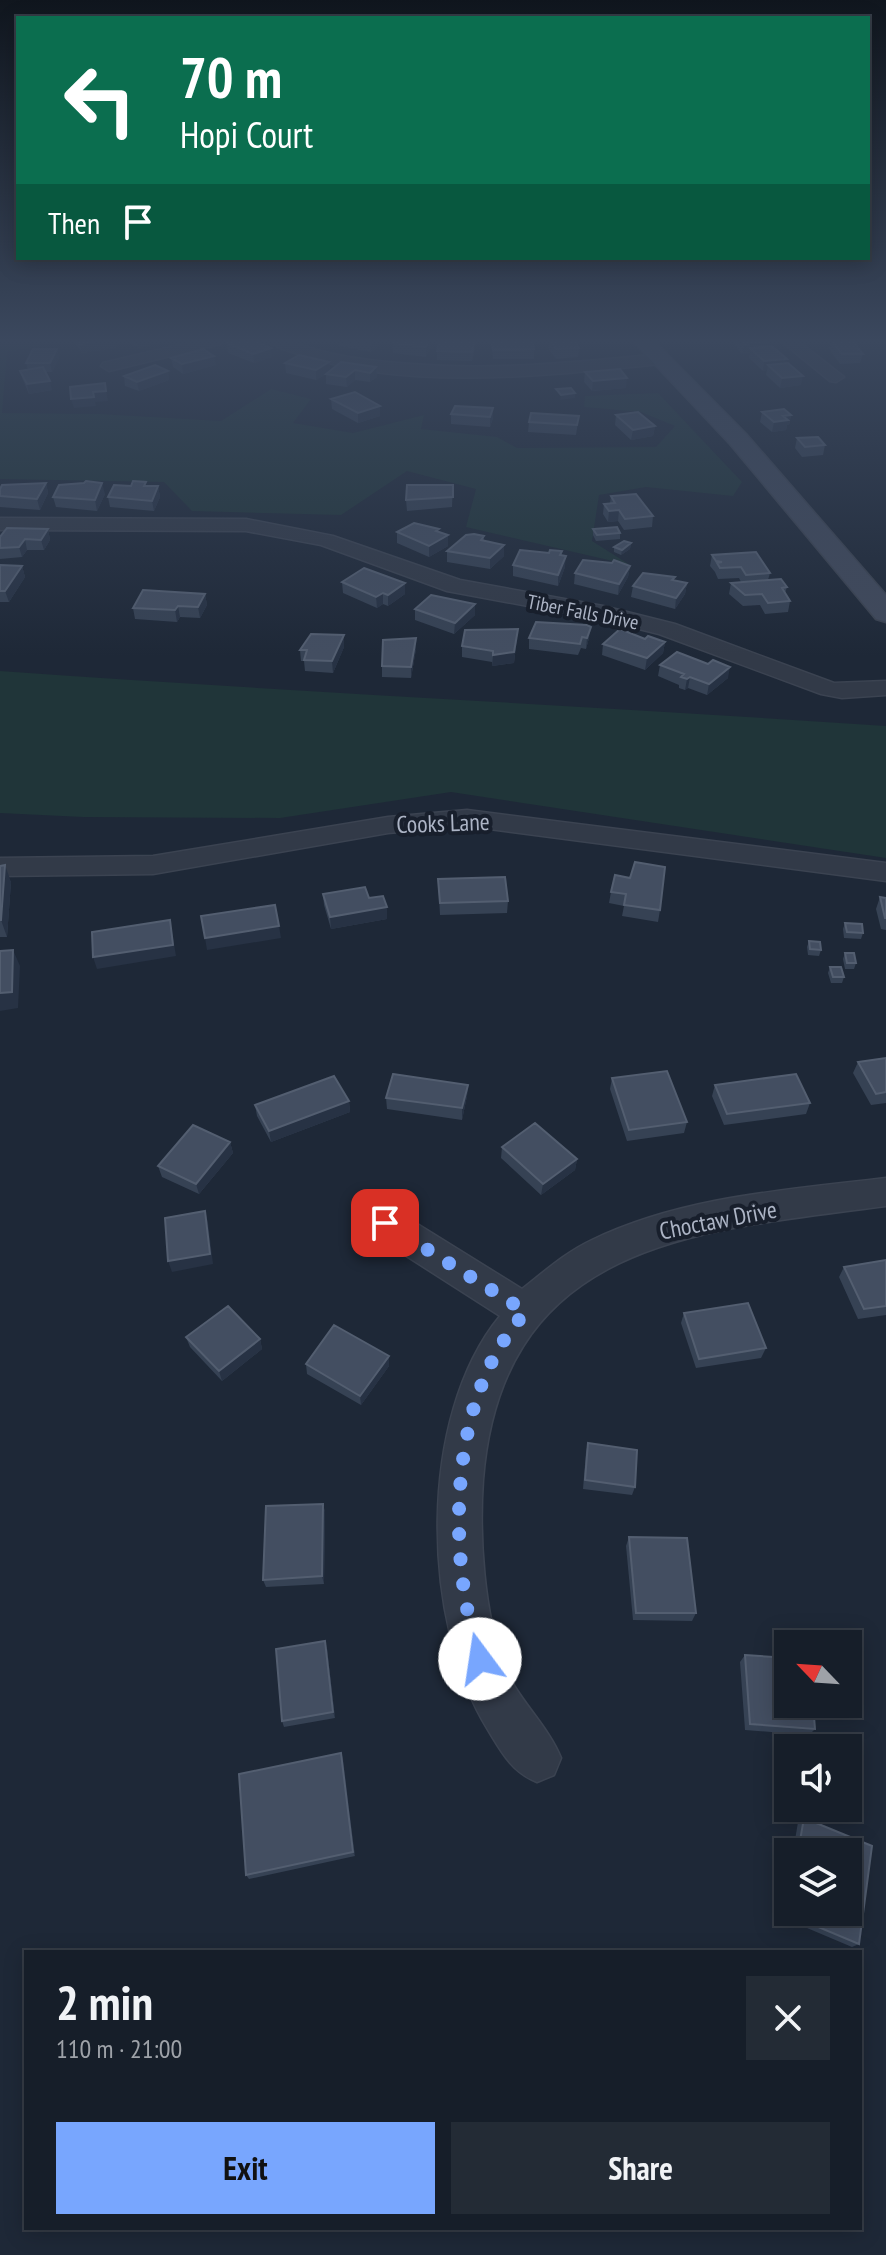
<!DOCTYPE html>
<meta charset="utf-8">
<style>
body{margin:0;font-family:"PT Sans Narrow",sans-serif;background:#232b35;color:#f1f3f6;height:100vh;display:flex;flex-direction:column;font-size:30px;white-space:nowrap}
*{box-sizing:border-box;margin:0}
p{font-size:26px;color:#9ea2a8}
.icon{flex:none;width:44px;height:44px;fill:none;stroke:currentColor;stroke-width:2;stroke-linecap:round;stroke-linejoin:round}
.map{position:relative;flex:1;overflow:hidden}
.panel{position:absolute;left:24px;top:1950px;width:838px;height:280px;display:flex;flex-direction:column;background:#161e29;border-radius:0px;box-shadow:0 4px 20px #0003,0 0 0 2px #353c46}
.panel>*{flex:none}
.top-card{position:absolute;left:16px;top:16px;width:854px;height:244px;border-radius:0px;box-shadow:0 4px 20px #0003,0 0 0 2px #353c46;background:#0b6e4f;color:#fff;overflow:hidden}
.needle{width:52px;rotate:295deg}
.buttons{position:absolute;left:774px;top:1630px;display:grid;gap:16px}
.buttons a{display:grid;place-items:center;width:88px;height:88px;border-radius:0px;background:#161e29;box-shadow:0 4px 20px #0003,0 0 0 2px #353c46;font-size:40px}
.pin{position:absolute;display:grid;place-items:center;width:68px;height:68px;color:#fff;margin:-34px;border-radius:16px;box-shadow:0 4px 12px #0006}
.me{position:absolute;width:88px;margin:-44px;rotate:346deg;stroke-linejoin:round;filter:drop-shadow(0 0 6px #0008)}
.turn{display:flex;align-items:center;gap:28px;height:168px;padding:0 32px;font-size:36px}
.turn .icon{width:104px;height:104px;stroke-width:2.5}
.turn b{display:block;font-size:56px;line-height:68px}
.then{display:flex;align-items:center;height:76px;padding:0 32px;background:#0003;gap:16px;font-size:30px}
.round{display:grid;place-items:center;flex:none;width:84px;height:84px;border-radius:0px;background:#232b35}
.overview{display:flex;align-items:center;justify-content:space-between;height:136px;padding:0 32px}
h1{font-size:48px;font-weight:700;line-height:60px}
.primary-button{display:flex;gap:16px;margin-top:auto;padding:16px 32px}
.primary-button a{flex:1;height:92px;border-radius:0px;background:#78a6fe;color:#111;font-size:32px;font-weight:700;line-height:92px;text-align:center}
.primary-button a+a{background:#232b35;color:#f1f3f6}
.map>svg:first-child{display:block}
.green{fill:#203539}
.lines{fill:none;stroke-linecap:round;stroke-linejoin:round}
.street-casing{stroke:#3b4351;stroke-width:3}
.secondary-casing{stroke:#3b4351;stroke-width:3}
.street{fill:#323a48;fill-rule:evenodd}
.secondary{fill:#40495b;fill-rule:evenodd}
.wall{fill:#364254}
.shaded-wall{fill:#273244}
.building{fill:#434e61;stroke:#535e70;stroke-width:2}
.route{stroke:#78a6fe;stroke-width:14;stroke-dasharray:0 25.2}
.labels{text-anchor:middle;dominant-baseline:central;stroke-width:8;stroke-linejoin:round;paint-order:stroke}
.far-street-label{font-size:20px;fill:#acb4c5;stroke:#181f2c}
.street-label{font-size:24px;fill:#acb4c5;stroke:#181f2c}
</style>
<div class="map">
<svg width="886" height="2255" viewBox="0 0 886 2255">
<rect width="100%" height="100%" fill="#1e2837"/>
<!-- green -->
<path class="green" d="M0,341H62L7,352L2,413L99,414L221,421L271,389L311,399L293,423L353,433L424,415L421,429L497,437L517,448L656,447L675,426L641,412L584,407L585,396L658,393L742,482L733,496L646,487L599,495L592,541L630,565L466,527L476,489L407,471L341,515L192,511L164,482L0,479Z
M0,671C295,692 591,706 886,726V858L451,792L280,818L83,817L0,813Z"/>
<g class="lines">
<defs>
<path id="street" d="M196,341H222L220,344L109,371L101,366L103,363Z
M268,341C288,339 302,346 321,351C351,359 382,362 412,364C495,371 579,362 662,354L670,359L662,364C550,375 410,392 301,355C291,351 276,349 268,341Z
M781,341H798L844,377L836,382L830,381Z
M0,518L246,519L333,536L460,580L603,606L675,624L834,683L886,681V695L842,698L821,694L659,634L603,620L447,591L321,545L246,531L0,530Z
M467,810L886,863V881L467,826L388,833L153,874L0,876V858L153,856L388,817Z
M886,1178V1206C696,1231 502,1241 483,1480C479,1536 484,1613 504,1666C518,1700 547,1724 561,1758L554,1775L537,1782C512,1772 502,1753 488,1730C421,1622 417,1417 500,1316L372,1234L367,1223L372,1212L385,1208L398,1212L522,1289C545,1271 566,1252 592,1240C683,1196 788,1190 886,1178Z"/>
<path id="secondary" d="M633,341H654L746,434L886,595V622L876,619L730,444Z"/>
</defs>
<!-- street casing -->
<use href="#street" class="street-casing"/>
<!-- secondary casing -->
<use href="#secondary" class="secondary-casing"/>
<!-- street -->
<use href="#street" class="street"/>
<!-- secondary -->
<use href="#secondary" class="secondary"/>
</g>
<!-- wall -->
<path class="wall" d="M75,340H114L116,348L82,353L76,345Z
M125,340H158V343L138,348Z
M339,340H378L379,346L371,352L339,346Z
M491,340L534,349V359H493Z
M549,340H574L579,348L578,357L556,359L548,348Z
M731,340H770V347L787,359L786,364L801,385L780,388L766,375L767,370L763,371L749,358L750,353L742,354Z
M831,340L863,354L860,363L840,364L829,349Z
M227,343L272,357L254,363L228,353Z
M392,343L431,346L426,357L393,353Z
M475,348L472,361L437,360V351Z
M57,349L59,358L52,372H46L52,390L29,394L23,380L20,371L28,370L26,363Z
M171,358L216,365L183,374L173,367Z
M329,362L330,371L376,367L377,377L370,382L355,380L347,387L326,384V374L316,380L286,373L285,363Z
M168,371L169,380L139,391L125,386L124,376Z
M585,372L626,388L592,391L584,382Z
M331,399L380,406V416L358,423L332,409Z
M455,406L493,418L490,427L451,424V414Z
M762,412L791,415L789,425H787L786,430L772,432L760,422Z
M616,415L655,426L653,436L631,440L615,425Z
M579,416L576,435L528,432L529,422Z
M797,438L825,445L823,455L802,457L795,448Z
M46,483L48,493L40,510L0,507V489Z
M453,485L452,507L407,511L406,500Z
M147,486H158L160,497L154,511L110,507L108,497Z
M105,494L97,511L56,507L53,497Z
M611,496L653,516L652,527L624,530L618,521L608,522L603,514L604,504L610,503Z
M48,529L50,540L44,550H27L22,557L0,559V537Z
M593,529L620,533V539L596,541L593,535Z
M397,532H439L448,535V546L429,557L397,543Z
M484,536V540L504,556L490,569L447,562V551Z
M631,543L630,549L621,555L614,552V547Z
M712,555L770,573L768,580L787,587L785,593L790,601L788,612L765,614L760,605L743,606L729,594L731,583L741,582L739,578L718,579L715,572L710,566Z
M0,565L22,566L25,577L9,602H0Z
M513,565L565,567L558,586L513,576Z
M630,566L628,577L618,595L574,584L575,573Z
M674,580L687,583L685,594L675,609L631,597L633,586Z
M342,582L405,583V594L388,606L383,604L377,608L343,593Z
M205,594L207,605L200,618L180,617L177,622L135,619L133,608Z
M475,604V615L454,634L415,620V609Z
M536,622L589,638L586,649L581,648L578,655L529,649V638Z
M518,629L514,663L492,666V662L462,657V646Z
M416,638V649L411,678L382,677V666Z
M645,639L665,642L663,653L645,670L602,655L603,644Z
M344,647L333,673L305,671L304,661H301L300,650Z
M660,665L728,678L707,695L688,688L685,690L679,688V685L658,676Z
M0,866L11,882L7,937H0Z
M630,878L660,910L658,922L622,916L624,906L609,903L611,892Z
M438,879L508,901L507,913L440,915Z
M323,894L369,898L387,919L331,929L324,905Z
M880,897L886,898V930L881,929L876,909Z
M845,923L863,933L861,939L844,938L843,929Z
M809,941L821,950L819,956L808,955L807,947Z
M845,953L856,963L854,969H845L843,959Z
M830,967L844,977L842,983H831L828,973Z
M886,1058V1103L871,1105L853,1073L858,1062Z
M612,1078L687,1122L684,1133L627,1141L610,1089Z
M468,1085L467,1096L462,1120L387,1109L386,1098Z
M715,1085L810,1103L806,1114L724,1125L712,1096Z
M349,1101L350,1112L271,1142L257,1116L255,1105Z
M230,1142L233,1153L199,1194L162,1177L158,1166Z
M502,1147L577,1159L575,1170L541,1195L501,1158Z
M886,1260V1315L858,1319L839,1277L844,1267Z
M684,1313L766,1348L761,1358L696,1368L681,1323Z
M186,1337L260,1339L262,1349L222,1381L190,1347Z
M306,1364L389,1366L361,1405L307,1374Z
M588,1443L635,1487L632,1495L583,1489L586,1452Z
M323,1504L325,1512L324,1584L266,1587L263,1580Z
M629,1537L696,1613L692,1621L633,1620L626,1546Z
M327,1648L335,1718L284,1727L282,1721Z
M745,1655L815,1729L809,1735L745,1730L740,1662Z
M341,1753L355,1856L249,1879L246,1875Z
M804,1818L872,1846L859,1944L852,1947L781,1917L788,1878V1912H848V1852H793L798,1822Z"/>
<!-- shaded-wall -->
<path class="shaded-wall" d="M99,340H114L116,348L82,353L80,344Z
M137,340H158V343L138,348Z
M374,340H378L379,346L371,352V342Z
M429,340H431V346L426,357V347Z
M771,341L770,351L750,348V353L742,354L744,344Z
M271,348L272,357L254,363L253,354Z
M57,349L59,358L52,372L50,363Z
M214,356L216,365L183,374L182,364Z
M787,359L785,369L768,365L767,370L763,371L764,361Z
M329,362L330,372L316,380V370Z
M376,367L377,377L370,382V373Z
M355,370V380L347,387L346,377Z
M168,371L169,380L139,391L137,382Z
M803,376L801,385L780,388L782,378Z
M627,378L626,388L592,391L593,381Z
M50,381L52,390L29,394L27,384Z
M106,391L108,401L95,402L93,392Z
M575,393V398L560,400L561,395Z
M94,397L96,406L74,408L71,399Z
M380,406V416L358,423V413Z
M493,408V418L490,427V417Z
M791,415L789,425H787L786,430L772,432L774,422L783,416Z
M655,426L653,436L631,440L633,430Z
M46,483L48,493L40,510L37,499Z
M102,483L105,494L97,511L95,500Z
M158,486L160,497L154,511L152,501Z
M619,510L618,521L608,522L609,511Z
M48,529L50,540L44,550L41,540Z
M439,529V540L448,535V546L429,557V546L436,531Z
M25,539L27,550L22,557L19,547Z
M631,543L630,549L621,555L622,550Z
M504,545V556L490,569V558Z
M566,556L565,567L558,586V575Z
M22,566L25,577L9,602L5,591Z
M630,566L628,577L618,595L619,584Z
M405,583V594L388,606V595Z
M687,583L685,594L675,609L676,598Z
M383,593V604L377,608L376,597Z
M205,594L207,605L200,618L198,607Z
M475,604V615L454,634L455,623Z
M178,606L180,617L177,622L175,610Z
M591,627L589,638L586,649L587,638Z
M518,629L514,663L492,666L493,655Z
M344,635V647L333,673L332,661Z
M416,638V649L411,678V667Z
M665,642L663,653L645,670L647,658Z
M730,667L728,678L707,695L709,684Z
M690,677L688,688L685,690L687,679Z
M5,865L11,882L7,937L1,920Z
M387,907V919L331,929L330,917Z
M170,920L176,956L97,969L93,957Z
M279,926L281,938L207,950L205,938Z
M13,950L20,966L18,1008L0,1011V993Z
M468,1085L467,1096L462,1120V1108Z
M349,1101L350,1112L271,1142L269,1131Z
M230,1142L233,1153L199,1194L196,1184Z
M577,1159L575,1170L541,1195L543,1184Z
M205,1211L208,1222L213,1264L172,1272L168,1261Z
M260,1339L262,1349L222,1381L219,1371Z
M389,1356V1366L361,1405L360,1396Z
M323,1504L325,1512L324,1584L322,1576Z
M325,1641L327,1648L335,1718L333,1712Z
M341,1753L343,1758L355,1856L353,1852Z"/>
<!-- building -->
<path class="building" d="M78,340H99L80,344Z
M235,340H254L271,348L253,354L227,343Z
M394,340H429L426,347L392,343Z
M440,340H475L472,352L437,351Z
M491,340H532L534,349L493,350Z
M551,340H574L579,348L556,349Z
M740,340H770L771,341L744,344Z
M831,340H852L863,354H842Z
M772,346L787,359L764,361L750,348Z
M33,349H57L50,363H26Z
M203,349L214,356L182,364L171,358Z
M299,355L329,362L316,370L285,363Z
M341,362L376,367L370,373L355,370L346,377L326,374Z
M788,363L803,376L782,378L768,365Z
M155,365L168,371L137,382L124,376Z
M43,367L50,381L27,384L20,371Z
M620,369L627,378L593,381L585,372Z
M105,383L106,391L93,392L94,397L71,399L70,387Z
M571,388L575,393L561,395L556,389Z
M355,392L380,406L358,413L331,399Z
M455,406L493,408L490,417L451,414Z
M784,409L791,415L783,416L788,420L774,422L762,412Z
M638,412L655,426L633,430L616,415Z
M531,413L579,416L577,425L529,422Z
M818,437L825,445L805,447L797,438Z
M86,481L102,483L95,500L53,497L59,485L84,483Z
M133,481L146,482L144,486H158L152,501L108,497L114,485L131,486Z
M46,483L37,499L0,496V489L2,485Z
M407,485H453V497L406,500Z
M636,494L653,516L625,519L619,510L609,511L604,504L615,503L611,496Z
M414,523L439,529L436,531L448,535L429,546L397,532Z
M617,527L620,533L597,535L593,529Z
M7,528L48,529L41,540L25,539L19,547L0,548V537Z
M474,534L484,536L481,540L504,545L490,558L447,551L466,535Z
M624,541L631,543L622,550L614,547Z
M520,550L549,553L550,550L562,551L560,555L566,556L558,575L513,565Z
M756,552L770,573L746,575L741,567L720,568L717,563L722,562L716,561L712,555Z
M583,560L612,563L614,560L630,566L619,584L575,573Z
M0,565L22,566L5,591H0Z
M364,568L405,583L388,595L383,593L376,597L342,582Z
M643,573L675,577L672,580L687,583L676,598L633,586Z
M781,579L787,587L782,588L790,601L768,603L762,594L745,595L731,583Z
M143,590L205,594L198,607L178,606L175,610L133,608Z
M431,595L475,604L455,623L415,609Z
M536,622L587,625L591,627L587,638L582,637L580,644L529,638Z
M518,629L514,652L493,655V651L462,646L465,630Z
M620,629L645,639L648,636L665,642L647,658L603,644Z
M311,634L344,635L332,661L304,660L307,650H300Z
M416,638L411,667L382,666L383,640Z
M677,652L708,664L713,660L730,667L709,684L690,677L687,679L681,677L684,674L660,665Z
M635,862L665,867L660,910L624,905L626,894L611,892L615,875L630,878Z
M5,865L1,920H0V866Z
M505,877L508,901L440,903L438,879Z
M365,887L369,898L383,896L387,907L330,917L323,894Z
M880,897L886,898V918H885Z
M275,905L279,926L205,938L201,916Z
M170,920L173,945L93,957L92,932Z
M845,923L862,924L863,933L847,932Z
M809,941L820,942L821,950L810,949Z
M13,950L12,992L0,993V951Z
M845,953H854L856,963H847Z
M830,967H841L844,977H833Z
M886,1058V1092L876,1094L858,1062Z
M667,1071L687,1122L629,1130L612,1078Z
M393,1074L468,1085L462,1108L386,1098Z
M796,1074L810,1103L727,1114L715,1085Z
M334,1076L349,1101L269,1131L255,1105Z
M535,1123L577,1159L543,1184L502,1147Z
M193,1125L230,1142L196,1184L158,1166Z
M205,1211L210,1254L168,1261L165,1218Z
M886,1260V1306L864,1309L844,1267Z
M748,1303L766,1348L699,1359L684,1313Z
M228,1306L260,1339L219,1371L186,1337Z
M334,1325L389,1356L360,1396L306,1364Z
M588,1443L637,1450L635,1487L585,1480Z
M323,1504L322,1576L263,1580L266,1506Z
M629,1537L687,1538L696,1613H636Z
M325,1641L333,1712L282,1721L276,1649Z
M745,1655L788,1658V1704H813L815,1729L750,1724Z
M341,1753L353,1852L246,1875L239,1774Z
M804,1818L872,1846L859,1944L787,1914L788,1909V1912H848V1852H798Z"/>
<!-- sky -->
<linearGradient id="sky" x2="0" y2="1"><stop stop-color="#10161e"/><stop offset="0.52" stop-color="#3b485e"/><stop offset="1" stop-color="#3b485e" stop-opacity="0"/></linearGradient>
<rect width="886" height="656" fill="url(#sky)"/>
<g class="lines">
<!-- route -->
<path class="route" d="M385,1223L525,1311C516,1325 504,1338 497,1352C449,1436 450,1569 480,1659"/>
</g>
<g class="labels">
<!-- far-street labels -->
<g class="far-street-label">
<text transform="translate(583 612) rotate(11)">Tiber Falls Drive</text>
</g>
<!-- street labels -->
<g class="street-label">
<text transform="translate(443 823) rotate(-2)">Cooks Lane</text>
<text transform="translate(718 1220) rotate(-11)">Choctaw Drive</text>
</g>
</g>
</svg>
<div class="buttons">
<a><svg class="needle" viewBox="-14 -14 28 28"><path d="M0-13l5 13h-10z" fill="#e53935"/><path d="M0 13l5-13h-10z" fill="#9ea2a8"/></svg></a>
<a><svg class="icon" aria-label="sound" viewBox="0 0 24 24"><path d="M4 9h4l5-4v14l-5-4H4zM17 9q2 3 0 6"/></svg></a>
<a><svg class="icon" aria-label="layers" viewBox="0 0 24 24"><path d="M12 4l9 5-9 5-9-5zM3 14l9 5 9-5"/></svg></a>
</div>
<div class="pin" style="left:385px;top:1223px;background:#d93025"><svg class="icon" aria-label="arrive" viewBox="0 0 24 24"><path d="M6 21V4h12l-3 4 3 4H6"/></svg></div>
<svg class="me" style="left:480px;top:1659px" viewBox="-20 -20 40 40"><circle r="19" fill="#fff"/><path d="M0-13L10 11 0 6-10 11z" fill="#78a6fe"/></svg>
<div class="top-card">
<div class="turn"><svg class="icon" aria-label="left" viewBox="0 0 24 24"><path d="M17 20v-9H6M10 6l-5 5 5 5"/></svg><div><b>70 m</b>Hopi Court</div></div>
<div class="then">Then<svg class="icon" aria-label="arrive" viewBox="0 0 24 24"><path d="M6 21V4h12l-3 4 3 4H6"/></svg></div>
</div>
<section class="panel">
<div class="overview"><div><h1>2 min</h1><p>110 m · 21:00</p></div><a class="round"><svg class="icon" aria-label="close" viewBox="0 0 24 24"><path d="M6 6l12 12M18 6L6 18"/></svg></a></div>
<div class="primary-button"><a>Exit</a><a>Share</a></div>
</section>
</div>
